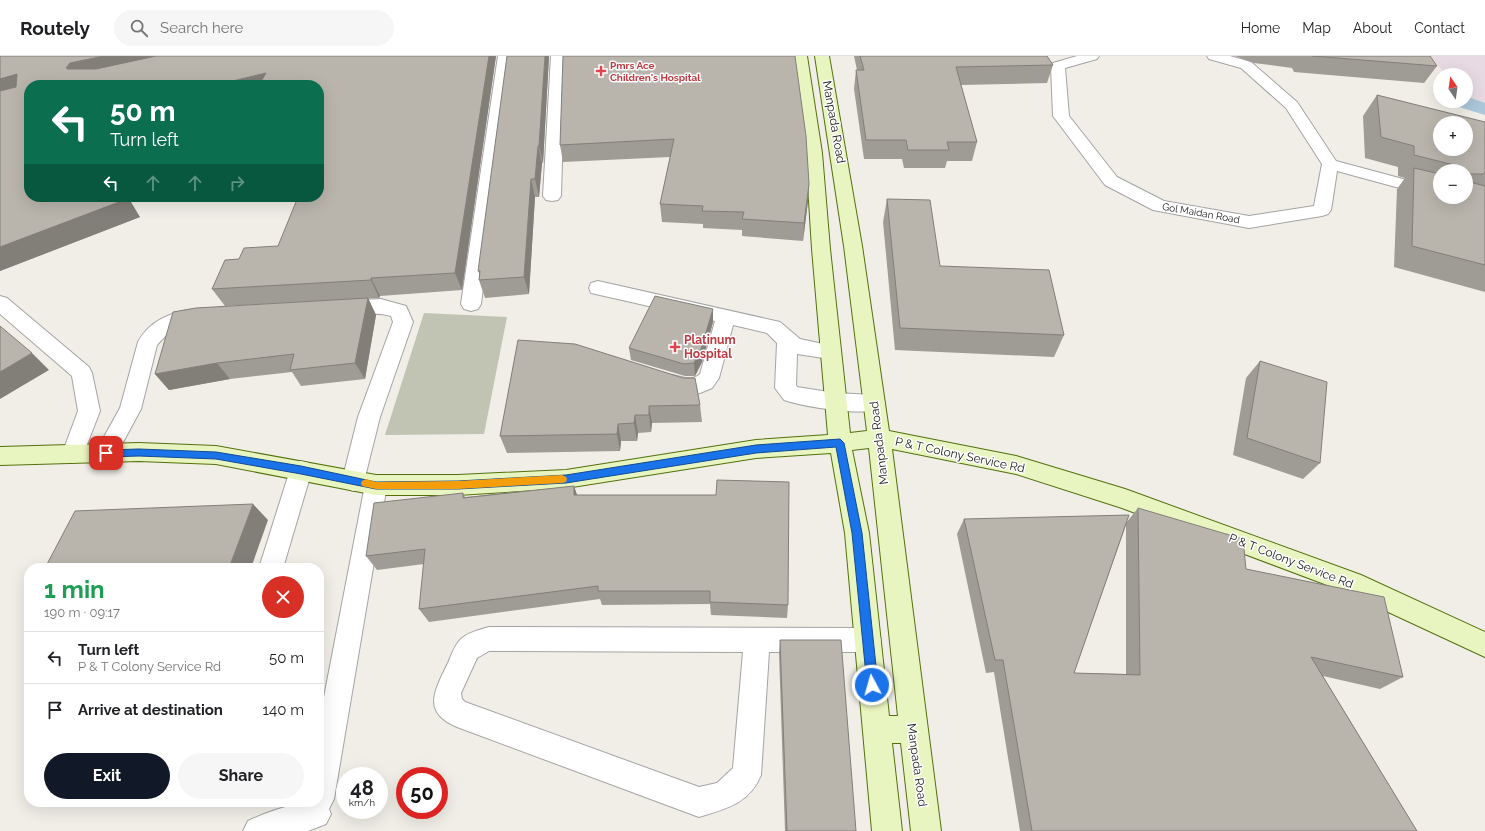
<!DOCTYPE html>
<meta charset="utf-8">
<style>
body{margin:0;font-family:Raleway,sans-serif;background:#f6f6f6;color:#202124;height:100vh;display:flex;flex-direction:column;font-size:15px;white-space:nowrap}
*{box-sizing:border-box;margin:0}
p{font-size:13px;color:#757577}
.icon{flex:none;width:22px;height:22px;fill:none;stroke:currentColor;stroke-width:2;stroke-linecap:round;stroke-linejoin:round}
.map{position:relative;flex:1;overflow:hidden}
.panel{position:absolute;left:24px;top:507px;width:300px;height:244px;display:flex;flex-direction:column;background:#fff;border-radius:16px;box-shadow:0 4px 16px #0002}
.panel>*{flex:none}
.hud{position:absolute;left:24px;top:24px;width:300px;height:122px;border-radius:16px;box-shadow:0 4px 16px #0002;background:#0b6e4f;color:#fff;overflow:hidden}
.needle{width:26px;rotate:347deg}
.buttons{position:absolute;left:1433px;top:12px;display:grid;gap:8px}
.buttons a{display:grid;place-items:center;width:40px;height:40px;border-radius:50%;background:#fff;box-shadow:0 4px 16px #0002;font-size:20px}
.speed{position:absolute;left:336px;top:711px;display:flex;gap:8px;font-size:20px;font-weight:700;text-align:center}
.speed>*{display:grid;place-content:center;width:52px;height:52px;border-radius:50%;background:#fff;box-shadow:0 4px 16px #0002;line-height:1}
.speed small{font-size:10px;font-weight:400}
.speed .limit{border:6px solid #d22;background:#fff;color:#111}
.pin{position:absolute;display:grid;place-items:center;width:34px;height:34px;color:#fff;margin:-17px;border-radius:8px;box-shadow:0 2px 6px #0006}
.me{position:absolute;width:44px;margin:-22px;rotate:354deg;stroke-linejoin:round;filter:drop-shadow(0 0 3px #0008)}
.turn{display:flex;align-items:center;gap:14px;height:84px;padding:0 20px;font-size:18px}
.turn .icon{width:52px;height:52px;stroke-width:2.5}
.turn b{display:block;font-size:28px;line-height:34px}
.lanes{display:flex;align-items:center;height:38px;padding:0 20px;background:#0003;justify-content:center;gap:20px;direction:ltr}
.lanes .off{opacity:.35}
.round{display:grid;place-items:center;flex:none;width:42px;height:42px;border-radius:21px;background:#f6f6f6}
.head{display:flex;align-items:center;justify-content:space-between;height:68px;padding:0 20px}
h1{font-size:24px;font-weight:700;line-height:30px;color:#1e9e55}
.primary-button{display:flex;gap:8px;margin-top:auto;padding:8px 20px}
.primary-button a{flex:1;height:46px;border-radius:24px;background:#111827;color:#fff;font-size:16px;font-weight:700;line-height:46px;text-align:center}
.primary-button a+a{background:#f6f6f6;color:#202124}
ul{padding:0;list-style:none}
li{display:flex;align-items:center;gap:12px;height:52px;padding:0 20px;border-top:1px solid #e0e0e0}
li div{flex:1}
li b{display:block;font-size:15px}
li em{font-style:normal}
header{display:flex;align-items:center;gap:24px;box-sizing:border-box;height:56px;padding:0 20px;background:#fff;border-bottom:1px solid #e0e0e0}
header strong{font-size:19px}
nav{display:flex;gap:22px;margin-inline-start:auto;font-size:14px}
.search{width:280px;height:36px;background:#f6f6f6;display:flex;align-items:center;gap:10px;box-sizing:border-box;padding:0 14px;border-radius:22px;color:#757577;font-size:15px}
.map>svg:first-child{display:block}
.industrial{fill:#e8dae3}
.construction{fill:#c1c4b3}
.water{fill:#acc7da}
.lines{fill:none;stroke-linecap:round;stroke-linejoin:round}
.street-casing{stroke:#a4a4a4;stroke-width:2}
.secondary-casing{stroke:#54700e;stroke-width:2}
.street{fill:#fff;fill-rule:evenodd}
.secondary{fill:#e9f5c0;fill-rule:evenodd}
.wall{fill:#9f9c95;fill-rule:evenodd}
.shaded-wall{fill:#827f79}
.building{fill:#b9b5ad;stroke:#827f79;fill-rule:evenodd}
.route{fill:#1a73e8;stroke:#114b97}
.slow{fill:#f59e0b}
.health-dot{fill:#e0444e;stroke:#fff;stroke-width:1.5}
.labels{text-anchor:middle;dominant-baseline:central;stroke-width:3;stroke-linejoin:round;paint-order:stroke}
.far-health-label{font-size:10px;font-weight:bold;fill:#be3a42;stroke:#fff;text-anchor:start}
.far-street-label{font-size:10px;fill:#202020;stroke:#fff}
.street-label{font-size:12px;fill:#202020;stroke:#fff}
.health-label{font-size:12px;font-weight:bold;fill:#be3a42;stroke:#fff;text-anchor:start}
</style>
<header>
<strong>Routely</strong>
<div class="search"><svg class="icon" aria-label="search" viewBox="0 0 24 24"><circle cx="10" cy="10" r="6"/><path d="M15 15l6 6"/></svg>Search here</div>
<nav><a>Home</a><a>Map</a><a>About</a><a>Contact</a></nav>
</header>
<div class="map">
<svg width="1485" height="775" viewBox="0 0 1485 775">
<rect width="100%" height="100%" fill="#f0eee7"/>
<!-- industrial -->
<path class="industrial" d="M1430,0H1485V47L1466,40V19H1446Z"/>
<!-- construction -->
<path class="construction" d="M424,257L507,261L484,378L385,379Z"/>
<!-- water -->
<path class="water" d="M1466,40L1485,47V59L1459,51L1452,45H1466Z"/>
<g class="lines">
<defs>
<path id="street" d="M498,0H512L481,248L478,253L471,255L464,253L461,248Z
M551,0H565L561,140L558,144L552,145L546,144L543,140Z
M1077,0H1099L1097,3L1065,12L1069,60L1117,121L1164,145L1249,160L1314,150L1322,108L1286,52L1241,12L1209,3L1207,0H1230L1251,6L1297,46L1336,105L1440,133V141H1447L1440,143L1337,115L1331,154L1328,158L1322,160L1249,172L1153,154L1105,129L1053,60L1051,10L1053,7Z
M598,225L780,266L800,283L837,291L840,296L837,301L830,303L797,298L796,329L797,331L835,337L874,339L881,341L885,347L881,353C861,360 805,351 784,344L775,332L777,287L767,277L733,269L719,322L712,332L700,337L690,339L661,331L658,325L661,319C675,315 689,329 700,318L715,265L591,237L589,232L591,227Z
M0,240L7,242L89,311L92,317L100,355L81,404L73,407L65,404L62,398L78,355L72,320L0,258Z
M381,243L406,250L413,266L380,361L364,425L361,432L353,435L345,432L342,425L358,361L393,266L391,260C372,254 353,262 334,257L331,252L334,247L341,245Z
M197,253L204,255L207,260L204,265L187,268L170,275L157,289L141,353L114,403L106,406L98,403L95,397L120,352L138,286C150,264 173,255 197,253Z
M301,405L309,407L312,414L283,512H259L290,414L293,407Z
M376,419L384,422L387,429L334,743L329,753L331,758L326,768L308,775H243L248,765C269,755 296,746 319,746V667L365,429L368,422Z
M489,571L868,572L877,575L881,584L877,593L868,596H769L761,719C750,747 726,753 699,761L457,671C421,656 435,634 448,607C451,600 455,588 461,583C469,576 479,574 489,571ZM489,595L743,596L733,712L717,727L699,731L465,646L462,643L461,637L477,602Z"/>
<path id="secondary" d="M793,0H807L822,97L830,193L850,377L867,375L844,190L815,0H829L862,190L889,375L1016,400L1125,433L1361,519L1485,576V601L1343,535L1122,452L1016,418L892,393L941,775H911L901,687H892L902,775H872L845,477L831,397L756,402L566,432L458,439H376L216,408L139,405L0,409V391L139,387L216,390L376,419H458L566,414L756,384L828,379L812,193L806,97ZM869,392L898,660H889L869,477L852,394Z"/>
</defs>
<!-- street casing -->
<use href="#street" class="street-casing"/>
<!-- secondary casing -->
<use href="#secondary" class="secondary-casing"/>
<!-- street -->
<use href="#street" class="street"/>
<!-- secondary -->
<use href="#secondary" class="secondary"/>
</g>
<!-- wall -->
<path class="wall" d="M0,0H496L462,234L380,240L379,242L225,250L212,233L239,203L278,190L319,141V29H29L140,161L0,215Z
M549,0L543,107H542L539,141H535L529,238L485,242L479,224L480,219L478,215Z
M563,0L809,128L808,145L803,185L742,180V174L703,172V168L662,166L660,148L670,101L563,106L560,89Z
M854,0H1047L1053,9L1047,27L961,29L977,86L972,105H947L945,112H904L902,103H864L854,33L856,14H857Z
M1235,0H1430L1437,10L1424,27L1294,16L1292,12L1254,7Z
M1377,39L1485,66V236L1394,211L1397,133L1405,122L1398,120V111L1365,102L1363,60ZM1440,115H1466V141H1440Z
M887,143L940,210L1064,279L1054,301L895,294L883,166Z
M368,242L376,259L365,323L301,330L292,316L230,323L169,334L155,318Z
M713,266L702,306L695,320H685L631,304L629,292Z
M518,284L700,349L702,366L652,367L651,376L638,377L637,385H621L620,395L507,397L500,380Z
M1260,305L1320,407L1303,423L1233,399L1246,322Z
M574,430L577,439L788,549L787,562L711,559L710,548L602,549L600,543L429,566L419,553L424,508L377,514L366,500L463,437L465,441Z
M1138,452L1246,513L1403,621L1380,633L1323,620L1417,775H1020L994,616L986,617L957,478L964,463L1126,467ZM1126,469V618L1074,617Z
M780,584L856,775H785L779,598Z"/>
<!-- shaded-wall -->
<path class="shaded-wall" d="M104,0H165L82,25L66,12L70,7Z
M489,0H496L462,234L455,217Z
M545,0H549L543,107L539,90Z
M266,17L272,29H216Z
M17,18L29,35L0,43V23Z
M538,90L542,107L539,141L535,123Z
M531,123L535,141L529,238L524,221Z
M809,128L808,145L803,185L804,167Z
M125,141H128L140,161L0,215V191Z
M371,222L380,240L379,242L371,224Z
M368,242L376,259L365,323L355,307Z
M713,253V266L702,306L695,320L694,307Z
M32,297L49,314L0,343V316Z
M217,307L230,323L169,334L155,318Z
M649,350L652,367L651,376L649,359Z
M635,359L638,377L637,385L634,367Z
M618,368L621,385L620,395L617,378Z
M574,430L579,445L574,439Z
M253,448L268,464L251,512H229Z"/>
<!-- building -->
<path class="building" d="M0,0H104L70,7L66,12L68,13H96L156,0H489L455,217L371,222V224L212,233L225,204L239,203L244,192L278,190L298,141H319V29H259L266,17L216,29H29V141H125L127,143L0,191V35L16,31L17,18L0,23Z
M507,0H545L539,90H538L535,123H531L524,221L479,224L480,215H478Z
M563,0H795L806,80L809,128L804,167L742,163L744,156L702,155L703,150L660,148L674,83L560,89Z
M860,0H1047L1053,9L956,11L977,86H947L949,94H908L906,84H866L856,14H864Z
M1312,0H1430L1437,10Z
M1377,39L1485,66V116L1483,118H1466V115H1459L1458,110L1414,99V90L1381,81ZM1440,67H1466V93H1440Z
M1414,112L1440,118V141H1466V125L1485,130V209L1412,190Z
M887,143L930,144L940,210L1049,214L1064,279L900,272Z
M655,240L713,253L701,293L694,307L684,308L629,292Z
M368,242L355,307L290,314L294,298L217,307L155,318L173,256L196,252Z
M0,270L32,297L0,316Z
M518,284L575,288L683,322H695L700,349L649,350V359H635L634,367L618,368L617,378L500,380Z
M1260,305L1327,326L1320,407L1247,382Z
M717,424L789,426L788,549L710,546V535H598V530L419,553L425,493L366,500L374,447L463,437V442L574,430V439H716Z
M253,448L229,512H45L75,455Z
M1138,452L1243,483L1246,513L1384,541L1403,621L1311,601L1417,775H1032L1003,604H995L964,463L1129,459L1074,617L1140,619Z
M780,584H841L856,775H787Z"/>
<!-- route -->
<path class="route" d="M840,383L844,387L862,477L878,629L876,633L872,635L868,633L867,629L852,477L836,391L756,397L566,427L458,433H376L301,418L216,403L139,400L106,401L103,400L101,397L103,395L106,394L139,393L216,396L301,410L376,426L458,425L566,419L756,389Z"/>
<!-- slow -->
<path class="slow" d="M562,419L566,421L567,423L566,426L562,427L458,433H376L362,430L361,427L362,425L366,423L376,426L458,425Z"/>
<!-- markers -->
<g class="health-dot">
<path d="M599 9h4v4h4v4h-4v4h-4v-4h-4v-4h4z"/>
<path d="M673 285h4v4h4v4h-4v4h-4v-4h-4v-4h4z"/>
</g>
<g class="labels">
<!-- far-health labels -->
<g class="far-health-label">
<text x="610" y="9">Pmrs Ace<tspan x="610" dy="12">Children's Hospital</tspan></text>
</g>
<!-- far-street labels -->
<g class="far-street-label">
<text transform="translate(1201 157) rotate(10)">Gol Maidan Road</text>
</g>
<!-- street labels -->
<g class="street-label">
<text transform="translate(834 66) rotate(80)">Manpada Road</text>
<text transform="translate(879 387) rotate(-97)">Manpada Road</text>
<text transform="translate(960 399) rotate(12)">P &amp; T Colony Service Rd</text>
<text transform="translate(1291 505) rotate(21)">P &amp; T Colony Service Rd</text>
<text transform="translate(917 709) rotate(82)">Manpada Road</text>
</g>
<!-- health labels -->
<g class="health-label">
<text x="684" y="284">Platinum<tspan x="684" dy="14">Hospital</tspan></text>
</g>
</g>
</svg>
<div class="buttons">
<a><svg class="needle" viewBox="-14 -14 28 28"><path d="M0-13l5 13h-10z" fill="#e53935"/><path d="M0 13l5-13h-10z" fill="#757577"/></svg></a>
<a>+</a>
<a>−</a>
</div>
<div class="speed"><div>48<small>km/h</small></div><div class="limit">50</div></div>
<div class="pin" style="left:106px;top:397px;background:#d93025"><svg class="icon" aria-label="arrive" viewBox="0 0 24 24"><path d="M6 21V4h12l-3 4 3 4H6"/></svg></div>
<svg class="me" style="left:872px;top:629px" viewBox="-20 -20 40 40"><circle r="17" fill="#1a73e8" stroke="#fff" stroke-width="3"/><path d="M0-11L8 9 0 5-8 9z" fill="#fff"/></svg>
<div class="hud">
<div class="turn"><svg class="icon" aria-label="left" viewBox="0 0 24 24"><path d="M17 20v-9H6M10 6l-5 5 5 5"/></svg><div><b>50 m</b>Turn left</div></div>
<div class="lanes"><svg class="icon" aria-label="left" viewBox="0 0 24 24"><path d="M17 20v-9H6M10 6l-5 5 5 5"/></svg><svg class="icon off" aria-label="ahead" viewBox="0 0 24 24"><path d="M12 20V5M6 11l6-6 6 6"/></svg><svg class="icon off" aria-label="ahead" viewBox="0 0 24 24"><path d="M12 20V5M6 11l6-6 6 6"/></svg><svg class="icon off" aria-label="right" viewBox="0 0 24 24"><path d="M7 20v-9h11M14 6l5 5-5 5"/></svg></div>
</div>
<section class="panel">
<div class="head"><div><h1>1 min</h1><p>190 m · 09:17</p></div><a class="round" style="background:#d93025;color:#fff"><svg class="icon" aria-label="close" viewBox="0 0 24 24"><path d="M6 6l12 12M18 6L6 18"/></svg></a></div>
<ul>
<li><svg class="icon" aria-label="left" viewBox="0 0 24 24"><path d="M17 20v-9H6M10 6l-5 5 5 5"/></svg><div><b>Turn left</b><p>P &amp; T Colony Service Rd</p></div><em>50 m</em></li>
<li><svg class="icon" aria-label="arrive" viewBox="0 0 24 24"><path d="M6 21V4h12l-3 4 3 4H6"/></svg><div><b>Arrive at destination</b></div><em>140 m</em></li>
</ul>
<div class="primary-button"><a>Exit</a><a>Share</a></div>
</section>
</div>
